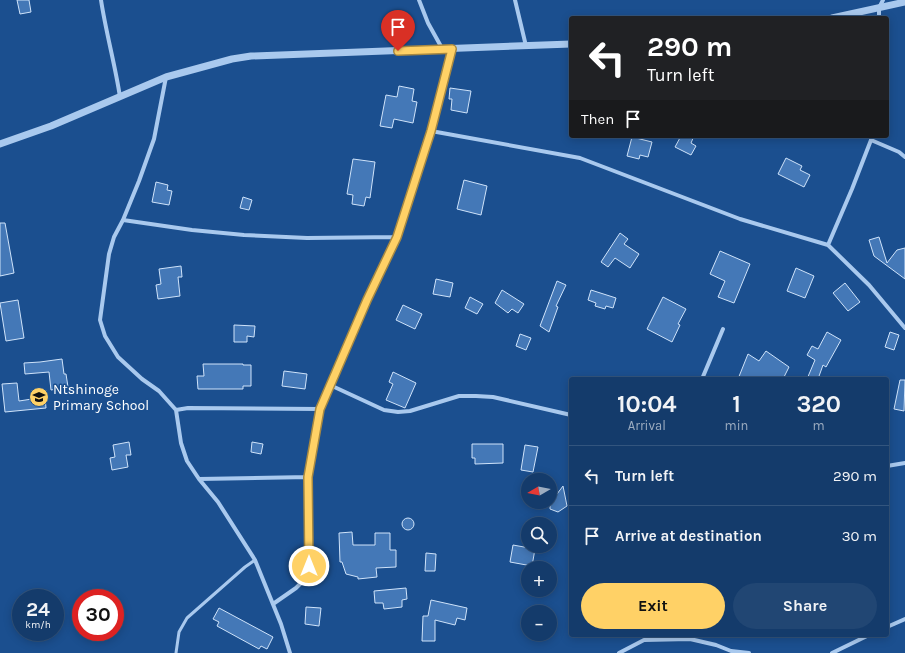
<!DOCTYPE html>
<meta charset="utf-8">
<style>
body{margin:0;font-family:Karla,sans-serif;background:#214673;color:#f1f3f6;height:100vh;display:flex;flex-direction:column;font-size:15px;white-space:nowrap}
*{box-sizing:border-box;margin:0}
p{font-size:13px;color:#9dadc1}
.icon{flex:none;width:22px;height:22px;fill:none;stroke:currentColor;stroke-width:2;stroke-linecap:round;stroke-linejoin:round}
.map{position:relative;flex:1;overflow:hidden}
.sheet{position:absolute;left:569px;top:377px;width:320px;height:260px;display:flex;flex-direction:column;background:#143b6b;border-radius:4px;box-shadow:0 2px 10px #0003,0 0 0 1px #33557e}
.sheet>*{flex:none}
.guide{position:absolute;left:569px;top:16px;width:320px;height:122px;border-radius:4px;box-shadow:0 2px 10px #0003,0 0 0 1px #33557e;background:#202124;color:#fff;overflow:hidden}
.needle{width:26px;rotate:260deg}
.controls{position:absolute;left:521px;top:473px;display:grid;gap:8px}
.controls a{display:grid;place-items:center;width:36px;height:36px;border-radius:50%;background:#143b6b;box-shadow:0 2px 10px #0003,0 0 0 1px #33557e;font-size:20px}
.speed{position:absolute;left:12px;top:589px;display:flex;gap:8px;font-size:20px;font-weight:700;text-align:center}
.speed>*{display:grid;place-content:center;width:52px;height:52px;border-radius:50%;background:#143b6b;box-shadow:0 2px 10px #0003,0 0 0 1px #33557e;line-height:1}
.speed small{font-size:10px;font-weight:400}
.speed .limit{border:6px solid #d22;background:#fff;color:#111}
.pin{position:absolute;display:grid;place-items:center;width:34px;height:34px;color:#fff;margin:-41px -17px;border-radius:50% 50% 50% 0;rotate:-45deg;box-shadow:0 0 4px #0007}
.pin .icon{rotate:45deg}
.me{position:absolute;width:44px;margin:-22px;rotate:0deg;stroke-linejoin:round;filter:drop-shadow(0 0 3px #0008)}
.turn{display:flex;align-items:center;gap:14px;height:84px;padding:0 12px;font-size:18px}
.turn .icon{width:52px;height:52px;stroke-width:2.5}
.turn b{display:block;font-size:28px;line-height:34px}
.then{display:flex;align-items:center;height:38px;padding:0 12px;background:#0003;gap:8px;font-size:15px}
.eta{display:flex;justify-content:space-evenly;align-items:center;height:68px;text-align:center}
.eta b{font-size:24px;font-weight:700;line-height:28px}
.cta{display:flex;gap:8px;margin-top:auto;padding:8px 12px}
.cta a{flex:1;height:46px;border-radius:24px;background:#ffd166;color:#111;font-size:16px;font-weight:700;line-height:46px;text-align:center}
.cta a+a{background:#214673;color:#f1f3f6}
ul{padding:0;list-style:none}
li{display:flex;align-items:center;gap:12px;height:60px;padding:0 12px;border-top:1px solid #33557e}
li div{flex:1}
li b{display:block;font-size:15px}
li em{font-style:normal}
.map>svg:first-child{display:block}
.building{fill:#4478b7;stroke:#cfe3fa}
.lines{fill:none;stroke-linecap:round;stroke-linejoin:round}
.service{stroke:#a9c9ee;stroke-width:3}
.minor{stroke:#a9c9ee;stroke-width:4}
.tertiary{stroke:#a9c9ee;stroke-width:7}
.route-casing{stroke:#a68842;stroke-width:10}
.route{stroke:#ffd166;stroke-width:7}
.labels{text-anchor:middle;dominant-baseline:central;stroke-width:3;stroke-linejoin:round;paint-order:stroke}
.poi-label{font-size:14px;fill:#fff;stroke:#1b4f8f;text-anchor:start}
</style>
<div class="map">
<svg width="905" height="653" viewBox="0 0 905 653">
<rect width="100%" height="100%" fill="#1b4f8f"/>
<!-- building -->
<path class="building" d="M17,0H29L31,12L20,14Z
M399,86L414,89L412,101L417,102L413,123L394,119L392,128L380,126L386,95L397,97Z
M450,88L471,91L467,113L451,110L452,99H449Z
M681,136H694L691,143L696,146L691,155L675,147Z
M632,137L652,142L648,157L640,155L639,159L627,156Z
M786,158L802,166L800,170L810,175L804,187L778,174Z
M353,159L375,162L370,198L366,197L364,206L352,204L353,195L347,194Z
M464,180L487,186L481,215L457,209Z
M156,182L168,185L167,190L172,191L169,205L152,202Z
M243,197L252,200L249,210L240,208Z
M0,223H5L14,273L0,276Z
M620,233L628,239L624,244L639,254L630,268L615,258L608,267L601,262Z
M879,237L887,263L897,250L905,248V279L874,256L869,240Z
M720,251L750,264L734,303L718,297L725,281L710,274Z
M181,266L182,277H178L180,296L158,299L156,285L161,284L159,269Z
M796,268L814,276L805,298L787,291Z
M436,279L453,283L450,297L433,294Z
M557,281L566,285L556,306L558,307L549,332L540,326Z
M845,283L860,302L848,311L833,293Z
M502,290L524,304L518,313L512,309L508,313L495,303Z
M591,290L616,298L613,308L606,306L605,309L595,306L596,303L588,300Z
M470,297L483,304L477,314L465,308Z
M663,297L686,309L678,324L680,325L672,342L647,329Z
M18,300L24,338L6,341L0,303Z
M403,305L422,314L415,329L396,320Z
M234,325L255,326L254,337L247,336V342H234Z
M827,332L841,340L826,367L823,365L818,379H807L815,360L807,355L812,346L818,349Z
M890,332L899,335L894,350L885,347Z
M520,334L531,338L526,350L516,346Z
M766,351L789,367L783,379H738L748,354L759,361Z
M62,359L64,374H66L68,387L51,390L49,372L25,374L24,363L40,362Z
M203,364H243V365H251V386H243V389H198L197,376H204Z
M284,371L307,374L305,389L282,386Z
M393,372L416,383L405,408L386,400L393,384L389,382Z
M900,380H905L904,411L894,409Z
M17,383L19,401L45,397L46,408L5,412L2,384Z
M129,442L131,455H126L128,467L112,470L110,458L115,457L113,445Z
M252,442L263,444L261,454L251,452Z
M472,444H503V463L475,464V458H472Z
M525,445L538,447L533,472L521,470Z
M563,486L567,506L558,512L550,509V491L557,494Z
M402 524a6 6 0 1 1 12 0a6 6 0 1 1-12 0Z
M352,532L353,545H375V533H390V550H396V567L376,568L377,577L358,579V577L346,574L342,562H340L339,533Z
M513,545L535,549L532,566L510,562Z
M426,553L436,554L435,571H425Z
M406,588L407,599L402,600V607L384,609L383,603H375L374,591Z
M431,600L467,608L465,620L457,618L455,625L435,620V641H422L423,616H428Z
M306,607L321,608L319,626L305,624Z
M219,608L273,637L267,649L261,646L259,649L217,626L219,622L213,619Z"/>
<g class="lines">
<!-- service -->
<path class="service" d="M176,653L179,632L187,618L245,567L255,560"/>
<!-- minor -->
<path class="minor" d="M101,0C106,33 115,64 120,97
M419,0L428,23L443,50
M515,0L526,46
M879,18V8L883,0
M452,49L431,131L580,158L740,219L828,245L869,285L905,328
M166,77L154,139L139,181L123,220L114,237L109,254L100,320L105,336L118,357L142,379L159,391L176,410L188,408L320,409
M871,140L899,152L905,157
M123,220L192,230L244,235L307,238L397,237
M828,245L852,189L871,140V136
M702,379L723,329
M330,385L384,410L398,412L410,411L459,396H476L493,397L571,415
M176,410L181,443L187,461L199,479L218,502L255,560L281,624L290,653
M887,466L905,463
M199,479L309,477
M273,604L296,588L304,580L309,566V477L320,409L367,301L397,237L431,131
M887,627L905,619
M619,653L644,640L690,639L716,645L731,651L749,653
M832,653L869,635"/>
<!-- tertiary -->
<path class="tertiary" d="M832,18L905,2
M0,144L51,126L166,77L232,59L251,56L571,44"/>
</g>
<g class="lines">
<defs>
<path id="route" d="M309,566L308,477L320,409L367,300L397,237L431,131L452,49L398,51"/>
</defs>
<!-- route casing -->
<use href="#route" class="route-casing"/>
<!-- route -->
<use href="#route" class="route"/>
</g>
<!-- icons -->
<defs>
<symbol id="school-disc" viewBox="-11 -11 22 22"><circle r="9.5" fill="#ffd166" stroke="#1b4f8f"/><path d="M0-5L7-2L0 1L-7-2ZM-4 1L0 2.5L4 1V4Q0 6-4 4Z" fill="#111"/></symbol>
</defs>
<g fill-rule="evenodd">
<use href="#school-disc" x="28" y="386" width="22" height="22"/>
</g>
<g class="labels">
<!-- poi labels -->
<g class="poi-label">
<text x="53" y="389">Ntshinoge<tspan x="53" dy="16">Primary School</tspan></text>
</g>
</g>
</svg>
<div class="controls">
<a><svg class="needle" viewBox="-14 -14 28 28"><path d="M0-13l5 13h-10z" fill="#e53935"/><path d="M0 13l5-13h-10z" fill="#9dadc1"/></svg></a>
<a><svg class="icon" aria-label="search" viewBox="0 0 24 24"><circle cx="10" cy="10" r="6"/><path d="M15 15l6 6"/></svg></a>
<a>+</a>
<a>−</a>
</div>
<div class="speed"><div>24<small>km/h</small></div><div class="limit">30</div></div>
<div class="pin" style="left:398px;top:51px;background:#d93025"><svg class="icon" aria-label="arrive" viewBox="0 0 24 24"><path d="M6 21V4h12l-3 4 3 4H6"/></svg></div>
<svg class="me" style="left:309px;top:566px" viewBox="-20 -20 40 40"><circle r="17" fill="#ffd166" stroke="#fff" stroke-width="3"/><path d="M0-11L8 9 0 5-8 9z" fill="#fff"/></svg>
<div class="guide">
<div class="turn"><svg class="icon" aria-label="left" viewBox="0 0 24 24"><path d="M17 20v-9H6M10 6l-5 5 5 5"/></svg><div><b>290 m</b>Turn left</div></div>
<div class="then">Then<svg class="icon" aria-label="arrive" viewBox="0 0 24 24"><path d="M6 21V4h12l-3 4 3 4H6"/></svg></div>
</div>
<section class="sheet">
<div class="eta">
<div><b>10:04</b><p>Arrival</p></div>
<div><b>1</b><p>min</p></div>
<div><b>320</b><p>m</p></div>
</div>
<ul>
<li><svg class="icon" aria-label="left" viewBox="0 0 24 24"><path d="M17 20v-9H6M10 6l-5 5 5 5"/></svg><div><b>Turn left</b></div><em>290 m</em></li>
<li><svg class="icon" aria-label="arrive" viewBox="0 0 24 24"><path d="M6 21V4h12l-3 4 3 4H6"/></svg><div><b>Arrive at destination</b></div><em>30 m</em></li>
</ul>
<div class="cta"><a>Exit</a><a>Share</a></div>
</section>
</div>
